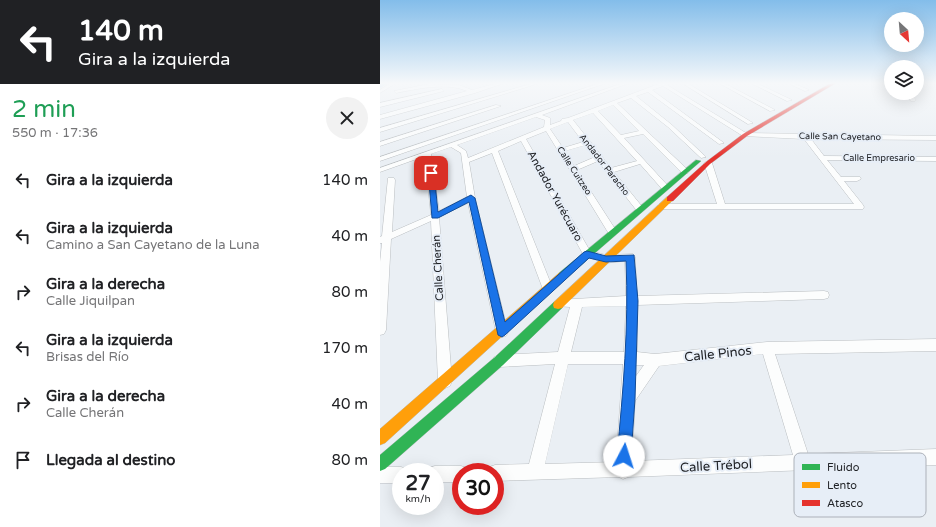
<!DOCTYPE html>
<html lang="es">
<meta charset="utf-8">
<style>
body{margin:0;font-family:"Varela Round",sans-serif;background:#f2f2f2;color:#202124;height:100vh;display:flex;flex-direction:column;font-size:15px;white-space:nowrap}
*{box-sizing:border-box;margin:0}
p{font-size:13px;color:#757577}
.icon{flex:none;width:22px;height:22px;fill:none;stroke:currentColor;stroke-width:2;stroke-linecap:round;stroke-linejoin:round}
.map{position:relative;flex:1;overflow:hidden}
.panel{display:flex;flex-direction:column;background:#fff;width:380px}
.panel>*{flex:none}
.top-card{background:#202124;color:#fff;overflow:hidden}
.needle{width:26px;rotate:154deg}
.tools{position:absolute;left:504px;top:12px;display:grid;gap:8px}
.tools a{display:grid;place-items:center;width:40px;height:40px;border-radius:50%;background:#fff;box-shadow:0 4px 16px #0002;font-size:20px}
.speed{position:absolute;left:12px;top:463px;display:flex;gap:8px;font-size:20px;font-weight:700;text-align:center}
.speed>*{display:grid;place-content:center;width:52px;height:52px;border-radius:50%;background:#fff;box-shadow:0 4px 16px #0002;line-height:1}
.speed small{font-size:10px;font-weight:400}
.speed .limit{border:6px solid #d22;background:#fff;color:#111}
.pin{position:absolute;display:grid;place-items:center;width:34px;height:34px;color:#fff;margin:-17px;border-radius:8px;box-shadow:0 2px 6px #0006}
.me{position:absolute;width:44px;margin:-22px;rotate:5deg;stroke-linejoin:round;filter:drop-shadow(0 0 3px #0008)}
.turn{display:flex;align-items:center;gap:14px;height:84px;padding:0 12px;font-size:18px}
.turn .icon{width:52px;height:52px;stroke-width:2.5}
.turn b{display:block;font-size:28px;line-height:34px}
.round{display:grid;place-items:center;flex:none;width:42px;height:42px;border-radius:21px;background:#f2f2f2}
.summary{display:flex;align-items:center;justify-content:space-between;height:68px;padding:0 12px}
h1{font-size:24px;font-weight:600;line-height:30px;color:#1e9e55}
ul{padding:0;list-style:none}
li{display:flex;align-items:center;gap:12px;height:56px;padding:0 12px}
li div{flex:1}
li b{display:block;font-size:15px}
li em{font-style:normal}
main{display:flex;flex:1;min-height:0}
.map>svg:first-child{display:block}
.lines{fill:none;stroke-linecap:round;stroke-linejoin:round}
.river{fill:#8ccbee;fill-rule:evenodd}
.street-casing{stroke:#babec1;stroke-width:1}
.fast-casing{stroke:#babec1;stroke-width:1}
.slow-casing{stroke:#babec1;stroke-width:1}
.jam-casing{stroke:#babec1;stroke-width:1}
.street{fill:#fcfdfd;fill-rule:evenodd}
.fast{fill:#30b455;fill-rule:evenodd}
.slow{fill:#ff9f0a;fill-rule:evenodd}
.jam{fill:#e5322d;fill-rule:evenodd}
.route{fill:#1a73e8;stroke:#114b97}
.labels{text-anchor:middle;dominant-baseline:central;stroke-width:4;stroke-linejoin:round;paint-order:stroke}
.far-street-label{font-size:9px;fill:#212327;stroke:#e7eef7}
.street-label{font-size:11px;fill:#212327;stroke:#e7eef7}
.near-street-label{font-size:13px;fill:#212327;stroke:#e7eef7}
.key{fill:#e7eef7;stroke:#acb1b9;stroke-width:1}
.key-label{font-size:11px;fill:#212327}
</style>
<main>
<section class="panel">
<div class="top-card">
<div class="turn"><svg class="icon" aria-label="left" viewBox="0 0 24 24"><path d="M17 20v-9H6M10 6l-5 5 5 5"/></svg><div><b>140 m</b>Gira a la izquierda</div></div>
</div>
<div class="summary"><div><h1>2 min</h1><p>550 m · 17:36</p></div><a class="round"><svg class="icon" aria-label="close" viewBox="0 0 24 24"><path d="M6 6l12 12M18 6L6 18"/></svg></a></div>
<ul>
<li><svg class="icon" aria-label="left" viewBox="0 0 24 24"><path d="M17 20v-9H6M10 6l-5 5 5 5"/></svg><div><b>Gira a la izquierda</b></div><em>140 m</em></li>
<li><svg class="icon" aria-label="left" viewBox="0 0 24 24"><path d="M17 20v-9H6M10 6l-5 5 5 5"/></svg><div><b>Gira a la izquierda</b><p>Camino a San Cayetano de la Luna</p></div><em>40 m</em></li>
<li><svg class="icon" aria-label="right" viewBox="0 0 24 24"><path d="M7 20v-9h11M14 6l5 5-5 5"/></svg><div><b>Gira a la derecha</b><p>Calle Jiquilpan</p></div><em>80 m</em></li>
<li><svg class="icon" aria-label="left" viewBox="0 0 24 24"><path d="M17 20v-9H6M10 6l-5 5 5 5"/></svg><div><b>Gira a la izquierda</b><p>Brisas del Río</p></div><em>170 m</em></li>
<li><svg class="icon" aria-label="right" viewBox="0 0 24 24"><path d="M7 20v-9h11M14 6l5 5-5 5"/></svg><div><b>Gira a la derecha</b><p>Calle Cherán</p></div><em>40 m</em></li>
<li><svg class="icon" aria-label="arrive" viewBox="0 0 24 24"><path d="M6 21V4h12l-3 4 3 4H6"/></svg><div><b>Llegada al destino</b></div><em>80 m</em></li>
</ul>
</section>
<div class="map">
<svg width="556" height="527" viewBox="0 0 556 527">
<rect width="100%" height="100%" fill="#eaeff4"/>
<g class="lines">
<!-- river -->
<path class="river" d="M0,83H8L0,88Z"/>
<defs>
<path id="street" d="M11,83H16L0,93V90Z
M118,83H124L95,93L0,119V115L87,91C65,82 38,89 16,93L14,91L49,84L79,85L92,90Z
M154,83H160L0,132V128Z
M220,83H226L0,161V157Z
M243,83H249L162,115L170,118V125L181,121L182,119L188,118L281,83H289L287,85L366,133L556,136V140L431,139L444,156L556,157V161L447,160L461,177H480L481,179L477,181H464L483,205L484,207L483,209H282L279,208L278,206L279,204H337L324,163L328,161L332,163L345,204H474L424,139L363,136L283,86L272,90L344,143L339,144L268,92L256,96L292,125L326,157L321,158L288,127L251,98L237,103L309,171L308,173H302L263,134L244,138L289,187L285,189H282L260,164L234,172L264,209L260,212L257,211L218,161L197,170L237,232L232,235L229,234L166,131L146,139L210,251L226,255L253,254L255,257L257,296L444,291L448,292L449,295L448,298L444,299L257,305V352L275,354L387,342L556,339V351L395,354L428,454L556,449V465L248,477L243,479L239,477L115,481V472H107L109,467L115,465L149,464L175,364L119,367L114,365L113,361L114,357L119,355L178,352L190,307L177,306L175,303L177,300L246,296L245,261L226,263L204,256L141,141L118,151L173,289L172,292L168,293L164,292L112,153L89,162L95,198L128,332L126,336L122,337L118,336L116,332L88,203L59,217L72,381L70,386L65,388L60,386L58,381L51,221L11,239L6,330L4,334L0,335V262L2,243H0V237L2,236L8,178H14L15,180L12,232L51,215L45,156L0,172V168ZM233,105L259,131L241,135L218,111ZM213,113L257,161L231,168L193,120ZM156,117L165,120L164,127L88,158L86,151L77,145ZM188,122L203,142L183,148L170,129ZM206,145L215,157L194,166L185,151ZM71,147L81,153L87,197L59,211L51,154ZM246,306L244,352H191L202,307ZM383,354L413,455L252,461L255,401L279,366ZM188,364H243L236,462L165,464ZM256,365H264L256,376Z
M302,83H307L373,123L368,124Z
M339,83H344L395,110L390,111Z
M371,83H376L412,100L407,101Z
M408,83H413L429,90L425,91Z
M537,83H547L537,85Z
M62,89L64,91L0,107V103Z
M525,93H530L536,100L535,101H531Z
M116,105L121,106L0,146V142Z
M55,466H81L87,468L88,472H81V482H55V472H48L49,468Z
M0,467H21L27,469L28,472H21V483H0Z"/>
<path id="fast" d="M316,160L321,161L185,279H179L177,276L179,273Z
M178,301L182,302L183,305L182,308L123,365L5,469L0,471V455L115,357L174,302Z"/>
<path id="slow" d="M287,197H290L294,199L182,308L178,309L174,308L173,305L174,302Z
M182,272L185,273L187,276L185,279L5,443L0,445V429L179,273Z"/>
<path id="jam" d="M451,83H456L367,136L330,164L293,201H287V197L326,162L363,134Z"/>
</defs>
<!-- street casing -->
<use href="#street" class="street-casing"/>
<!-- fast casing -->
<use href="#fast" class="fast-casing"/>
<!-- slow casing -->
<use href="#slow" class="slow-casing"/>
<!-- jam casing -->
<use href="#jam" class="jam-casing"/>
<!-- street -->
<use href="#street" class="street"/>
<!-- fast -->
<use href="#fast" class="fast"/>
<!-- slow -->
<use href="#slow" class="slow"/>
<!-- jam -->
<use href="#jam" class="jam"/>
</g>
<!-- sky -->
<linearGradient id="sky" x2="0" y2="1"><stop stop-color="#83bdea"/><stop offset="0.53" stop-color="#f6f8fa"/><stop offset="1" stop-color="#f6f8fa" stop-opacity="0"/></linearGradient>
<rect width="556" height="157" fill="url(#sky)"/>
<!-- route -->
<path class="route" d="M48,171L54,173L58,212L89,196L91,195L95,198L125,322L204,252L207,251L226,256L254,255L258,301L255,399L251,456L249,461L244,464L239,461L237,456C243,391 249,326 246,261L226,262L209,258L125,335L122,337L118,335L89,202L58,218H52Z"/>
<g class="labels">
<!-- far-street labels -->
<g class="far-street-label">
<text transform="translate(460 137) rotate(1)">Calle San Cayetano</text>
<text x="499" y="158">Calle Empresario</text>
<text transform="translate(224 165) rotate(52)">Andador Paracho</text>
<text transform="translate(194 171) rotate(57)">Calle Cuitzeo</text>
</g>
<!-- street labels -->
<g class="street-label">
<text transform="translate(175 196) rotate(61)">Andador Yurécuaro</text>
<text transform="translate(58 268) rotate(-93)">Calle Cherán</text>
</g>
<!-- near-street labels -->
<g class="near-street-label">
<text transform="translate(338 354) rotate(-6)">Calle Pinos</text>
<text transform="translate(336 466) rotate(-3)">Calle Trébol</text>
</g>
</g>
<!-- legend -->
<rect x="414" y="453" width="132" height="64" rx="6" class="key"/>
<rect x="422" y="464" width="18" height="6" fill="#30b455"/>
<rect x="422" y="482" width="18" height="6" fill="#ff9f0a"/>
<rect x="422" y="500" width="18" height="6" fill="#e5322d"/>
<g class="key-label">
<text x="447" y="471">Fluido</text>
<text x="447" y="489">Lento</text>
<text x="447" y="507">Atasco</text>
</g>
</svg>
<div class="tools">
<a><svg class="needle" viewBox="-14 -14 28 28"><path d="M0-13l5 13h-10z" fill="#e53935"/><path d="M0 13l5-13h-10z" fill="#757577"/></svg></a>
<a><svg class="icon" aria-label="layers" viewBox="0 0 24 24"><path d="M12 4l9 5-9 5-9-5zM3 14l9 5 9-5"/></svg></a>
</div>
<div class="speed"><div>27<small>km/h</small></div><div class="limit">30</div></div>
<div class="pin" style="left:51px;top:173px;background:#d93025"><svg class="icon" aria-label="arrive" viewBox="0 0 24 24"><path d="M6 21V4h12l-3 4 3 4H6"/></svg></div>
<svg class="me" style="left:244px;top:456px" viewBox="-20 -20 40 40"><circle r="19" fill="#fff"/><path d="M0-13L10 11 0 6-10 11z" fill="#1a73e8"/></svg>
</div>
</main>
